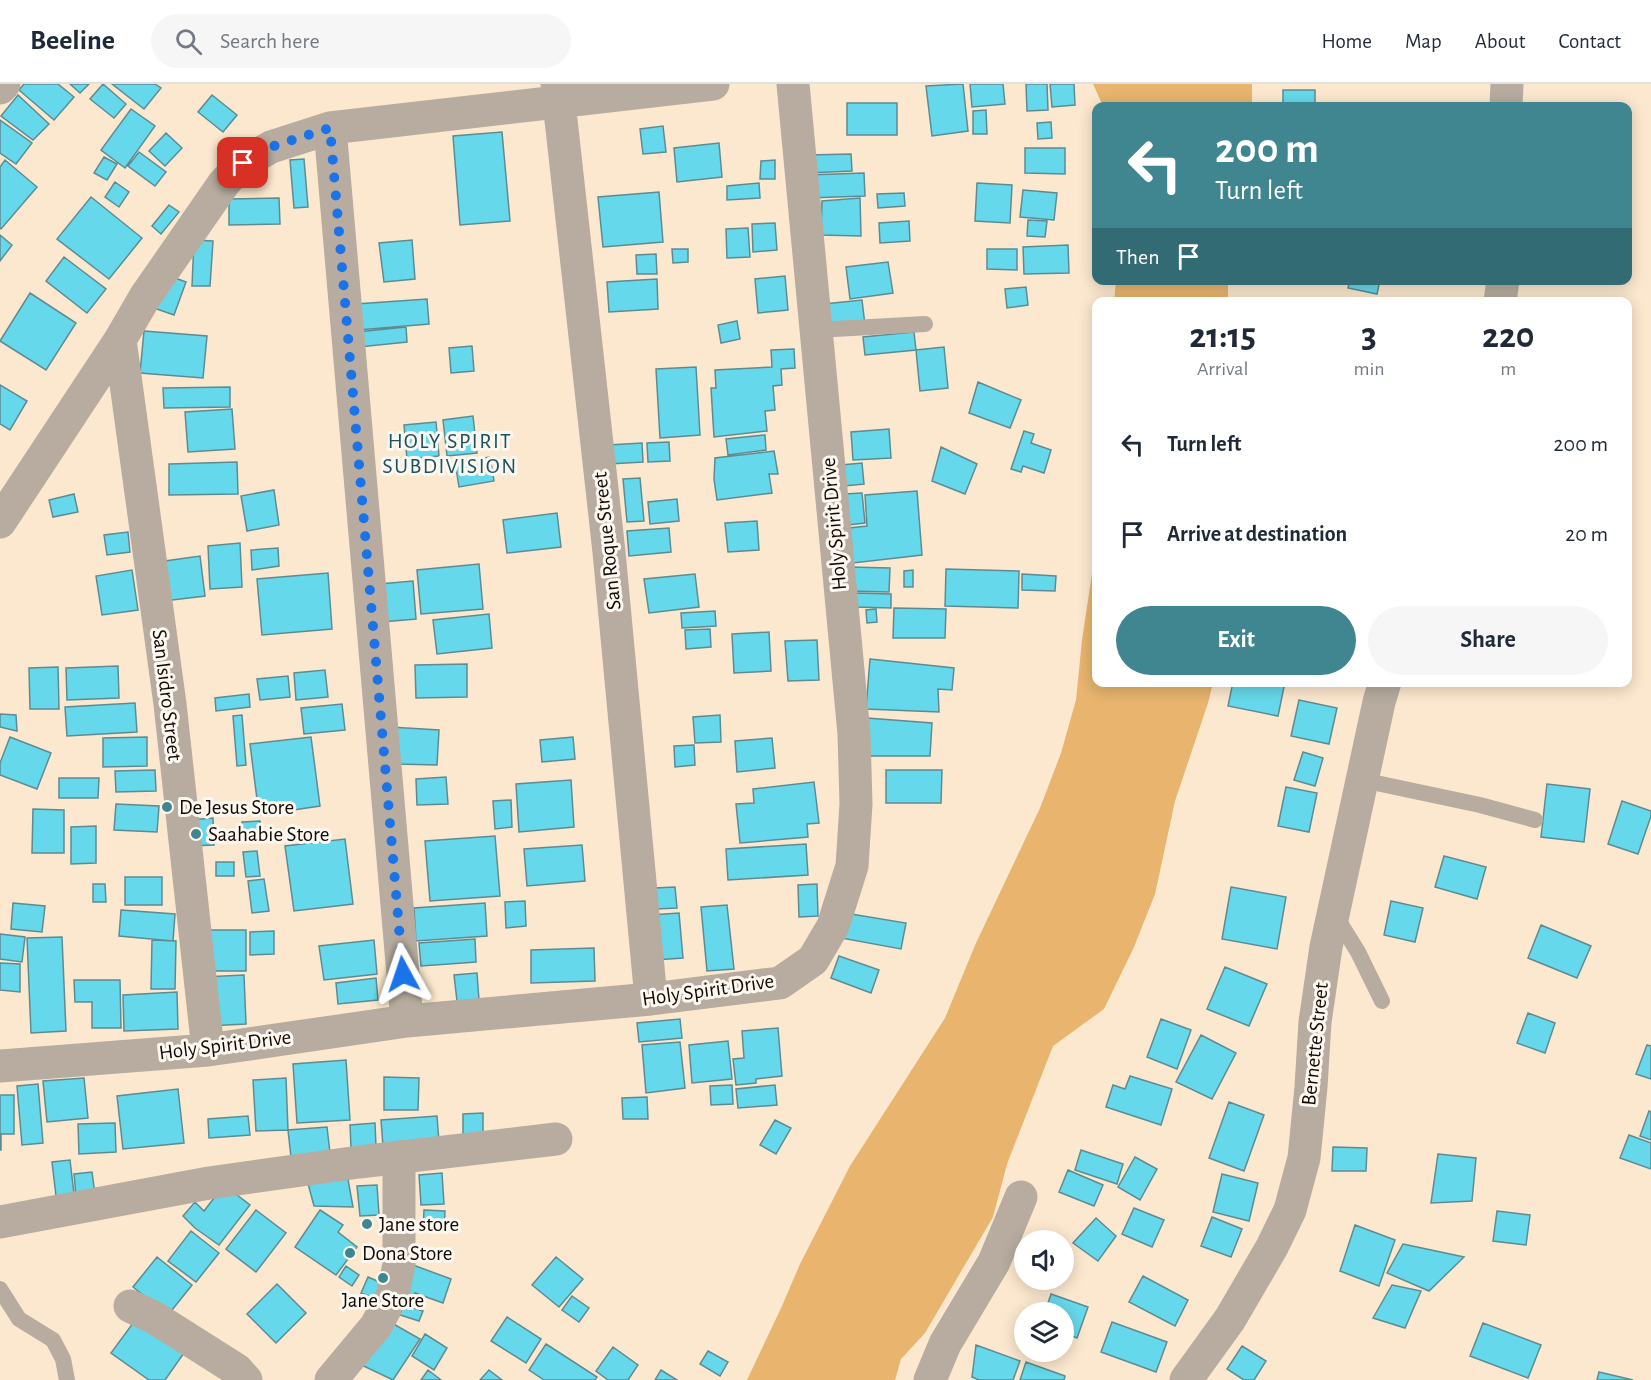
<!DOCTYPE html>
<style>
body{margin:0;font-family:"Alegreya Sans",sans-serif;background:#f6f6f7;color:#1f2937;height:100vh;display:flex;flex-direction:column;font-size:22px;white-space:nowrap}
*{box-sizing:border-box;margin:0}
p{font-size:20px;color:#747a83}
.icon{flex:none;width:33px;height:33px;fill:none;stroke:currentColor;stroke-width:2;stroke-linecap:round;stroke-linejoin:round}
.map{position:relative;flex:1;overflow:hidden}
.side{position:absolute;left:1092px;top:213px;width:540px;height:390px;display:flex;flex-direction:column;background:#fff;border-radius:12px;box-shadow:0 3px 15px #0003}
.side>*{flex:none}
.top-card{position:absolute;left:1092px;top:18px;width:540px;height:183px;border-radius:12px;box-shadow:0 3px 15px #0003;background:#408691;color:#fff;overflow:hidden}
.fabs{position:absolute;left:1014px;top:1146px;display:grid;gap:12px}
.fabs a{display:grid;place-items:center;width:60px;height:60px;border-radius:50%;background:#fff;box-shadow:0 3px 15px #0003;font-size:30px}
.pin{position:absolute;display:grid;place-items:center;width:51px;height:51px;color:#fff;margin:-26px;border-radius:12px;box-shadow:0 3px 9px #0006}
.me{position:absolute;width:66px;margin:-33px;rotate:355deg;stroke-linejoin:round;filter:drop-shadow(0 0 4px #0008)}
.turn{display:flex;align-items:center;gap:21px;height:126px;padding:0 24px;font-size:27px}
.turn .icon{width:78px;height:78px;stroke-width:2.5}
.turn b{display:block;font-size:42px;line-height:51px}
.then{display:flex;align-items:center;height:57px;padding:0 24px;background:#0003;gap:12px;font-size:22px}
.eta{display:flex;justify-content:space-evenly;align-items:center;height:102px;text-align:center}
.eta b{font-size:36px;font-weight:700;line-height:42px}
.action{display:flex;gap:12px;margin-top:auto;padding:12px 24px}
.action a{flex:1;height:69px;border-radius:36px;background:#408691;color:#fff;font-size:24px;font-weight:700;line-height:69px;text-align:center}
.action a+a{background:#f6f6f7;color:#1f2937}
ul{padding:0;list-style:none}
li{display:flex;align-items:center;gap:18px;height:90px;padding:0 24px}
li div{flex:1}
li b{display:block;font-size:22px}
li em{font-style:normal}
header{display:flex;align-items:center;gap:36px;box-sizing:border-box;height:84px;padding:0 30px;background:#fff;border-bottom:2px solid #e0e1e3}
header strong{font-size:28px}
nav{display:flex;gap:33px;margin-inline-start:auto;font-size:21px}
.search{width:420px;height:54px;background:#f6f6f7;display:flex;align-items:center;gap:15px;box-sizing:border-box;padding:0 21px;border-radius:33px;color:#747a83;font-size:22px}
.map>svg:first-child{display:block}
.water{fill:#e8b46e}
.building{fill:#65d9eb;stroke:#5e8b92;stroke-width:1.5}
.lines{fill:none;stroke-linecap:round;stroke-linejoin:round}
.service{stroke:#b7ac9f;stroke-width:16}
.minor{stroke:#b7ac9f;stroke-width:33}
.route{stroke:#1a73e8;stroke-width:10;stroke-dasharray:0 18}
.poi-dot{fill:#408691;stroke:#fcf7f1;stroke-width:2}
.labels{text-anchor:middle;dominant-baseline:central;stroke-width:6;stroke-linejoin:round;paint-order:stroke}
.street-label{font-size:21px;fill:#120a02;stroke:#fcf7f1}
.poi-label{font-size:21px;fill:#120a02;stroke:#fcf7f1;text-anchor:start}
.neighbourhood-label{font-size:22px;letter-spacing:1.5px;fill:#19535c;stroke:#fcf7f1}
</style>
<header>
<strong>Beeline</strong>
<div class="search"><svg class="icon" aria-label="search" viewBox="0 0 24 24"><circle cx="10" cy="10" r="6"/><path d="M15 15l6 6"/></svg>Search here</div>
<nav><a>Home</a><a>Map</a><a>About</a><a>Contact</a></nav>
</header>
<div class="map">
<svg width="1651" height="1296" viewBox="0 0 1651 1296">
<rect width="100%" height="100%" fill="#fce8ce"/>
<!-- water -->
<path class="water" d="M1093,0H1252V22H1103Z
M1116,197H1228V217H1114Z
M1096,463V598L1213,599L1208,619L1175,717L1155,810L1134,863L1104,925L1053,962L1007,1080L993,1133L925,1249L901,1275L895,1296H747L782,1222L800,1180L850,1082L945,934L976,859L1040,724L1061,669L1076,616L1082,556Z"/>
<!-- building -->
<path class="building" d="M24,0H58L74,13L54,36L19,6Z
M70,0H89L80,9Z
M103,0L126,20L114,34L90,15Z
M112,0H155L161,4L144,25Z
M963,0L968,47L932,52L926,2Z
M970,0H1003L1005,20L972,23Z
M1026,0H1047L1048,26L1027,27Z
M1050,0H1074L1075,21L1052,23Z
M1283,6H1315V19H1283Z
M18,11L49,40L33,56L1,32Z
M212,11L237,31L223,48L198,28Z
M847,19H897V51H847Z
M131,25L155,42L125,84L101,66Z
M986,26L987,50H973V27Z
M0,36L32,59L16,80L0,69Z
M1051,38L1052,54L1038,55L1037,39Z
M663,42L666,68L643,70L640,45Z
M502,48L510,137L460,141L453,52Z
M166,49L182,64L165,82L149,67Z
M719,59L722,93L677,98L674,64Z
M1025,64H1065V90L1025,89Z
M139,68L166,88L155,102L128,82Z
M851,70L852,87L808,89V71Z
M104,73L117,80L107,96L94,89Z
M304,75L308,123L294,124L290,76Z
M5,76L37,103L1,145L0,144V83Z
M775,76V95H760L761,77Z
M864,89L865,112L808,114L807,91Z
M115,98L129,108L119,123L105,113Z
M759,99L760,114L727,116V102Z
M977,99L1012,101L1010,139L975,137Z
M1023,106L1057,109L1054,136L1020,133Z
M659,108L663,158L603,163L598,113Z
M904,109L905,122L878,124L877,110Z
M91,113L142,154L109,195L57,155Z
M279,114L280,140L229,141V115Z
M860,114L861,152L821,151L822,117Z
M169,121L179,128L161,150L152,142Z
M1028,136L1047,137L1045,153L1027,152Z
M909,137L910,157L880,159L879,139Z
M775,139L777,166L753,168L752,140Z
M748,144L750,173L727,174L726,145Z
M0,151L12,161L0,177Z
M194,156L213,157L210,202H192Z
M412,156L415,195L384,198L379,159Z
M1068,161L1069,189L1024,190L1023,163Z
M672,165H688V178L673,179Z
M987,165H1017V186L987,185Z
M656,170L657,190H637L636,171Z
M64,173L106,205L87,229L46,197Z
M888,178L893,209L850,215L846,183Z
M167,191L186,198L174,231L154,224Z
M785,192L788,226L758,229L755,195Z
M657,195L658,225L609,228L607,198Z
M1350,196H1380L1377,210L1348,204Z
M1026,203L1028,221L1007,224L1005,205Z
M30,209L76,239L46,286L0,257Z
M427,215L429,240L358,246L356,220Z
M862,216L865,241L826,244L824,220Z
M737,237L740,255L721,259L718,241Z
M406,243L407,258L359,263L357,248Z
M144,247L207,252L203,294L140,289Z
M914,248L916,266L865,271L863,253Z
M472,262L474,287L451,289L449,264Z
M944,263L948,304L920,307L916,266Z
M794,265L795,284L781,285L782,301L773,302L775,326L765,327L767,347L714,353L711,304H716L715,286L772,283L771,266Z
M696,283L700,351L660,354L656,285Z
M978,298L1021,316L1010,344L969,329Z
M0,301L27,317L10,346L0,340Z
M230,303V323L164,324L163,304Z
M232,325L235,365L188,368L185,328Z
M473,332L477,369L447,372L443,336Z
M436,338L439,372L407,375L404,341Z
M889,345L891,374L853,376L851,348Z
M1024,347L1034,350L1031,359L1051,366L1044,389L1023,382L1021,388L1011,385Z
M765,351L766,366L728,371L726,355Z
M669,358L670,377L648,378L647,359Z
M642,359L643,378L609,380L608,361Z
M941,363L977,380L965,410L932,397Z
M774,367L778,390H769L772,409L717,416L714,395L715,374Z
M490,373L494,397L459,403L455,378Z
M237,378L238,410L169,411V380Z
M862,379L864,400L844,402L841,381Z
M640,394L644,437L627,438L623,395Z
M274,406L279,441L247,447L241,412Z
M917,407L922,471L853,479L849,444L867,442L865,411Z
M862,409L865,439L848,441L844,410Z
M74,410L78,428L53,433L49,416Z
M677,415L679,437L650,440L648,418Z
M557,429L561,463L507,469L503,436Z
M757,437L759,466L728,468L725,439Z
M669,444L671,468L629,472L627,447Z
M128,448L130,468L107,471L104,451Z
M240,459L242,503L210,505L208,462Z
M278,464L279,482L252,486L251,466Z
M200,472L205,512L164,517L158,478Z
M479,480L483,525L421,530L417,486Z
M849,483L890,484L889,508L849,507Z
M946,485L1019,487L1018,524L945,522Z
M132,486L138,526L102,531L96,492Z
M913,486V503H904V487Z
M328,489L332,545L262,551L257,495Z
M695,490L699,523L649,529L644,495Z
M1022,490L1056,492L1055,507L1022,506Z
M413,497L416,535L382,538L379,500Z
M854,509L891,510V524L854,523Z
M894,524L946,525L945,554H893Z
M876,525L877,538L867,539L866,526Z
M715,527L716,542L682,544L681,529Z
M489,530L492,564L437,570L433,536Z
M710,545L711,563L686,565L685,546Z
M769,548L771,587L734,589L732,550Z
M817,556L819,596L788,597L785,557Z
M870,575L954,584L952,606L938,605L939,628L866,625Z
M467,580V613L416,614L415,581Z
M118,582L119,614L67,616L66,584Z
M58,583L59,625H30L29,584Z
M325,586L328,613L296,616L294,589Z
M288,592L290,613L260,616L257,595Z
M1233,598H1285L1278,632L1228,622Z
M249,610L250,623L216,627L215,614Z
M1299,616L1337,624L1329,660L1291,652Z
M135,619L137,648L67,652L65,623Z
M342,620L345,646L304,650L301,624Z
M0,630L16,631L17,647L0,643Z
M242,631L246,681L237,682L233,632Z
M720,631L721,658L695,659L693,633Z
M867,634L932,639L930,672H868Z
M390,643L439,646L437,681L396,680Z
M10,653L51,669L37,705L0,691V679Z
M147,653V682L103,683V654Z
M311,653L320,722L259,731L250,660Z
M573,653L575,675L542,678L540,656Z
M772,654L775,684L737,688L735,657Z
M694,661L695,681L675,683L674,662Z
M1303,668L1323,674L1315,702L1294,696Z
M155,686L156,707L116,708L115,687Z
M886,686H942L941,719H886Z
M446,693L448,720L417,721L416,695Z
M59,694H99L98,714H59Z
M571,696L574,743L519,748L516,700Z
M814,698L819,739L807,740L808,753L740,759L736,720L754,719L753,705Z
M1547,700L1590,705L1584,758L1541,753Z
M1286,703L1317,709L1309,748L1278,742Z
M511,716L512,743L495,745L493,717Z
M1622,717L1651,727V732L1638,770L1608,760Z
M116,720L159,722L157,748L114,746Z
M33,725L64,726V769H32Z
M213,734L214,761L190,762L189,736Z
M260,737L262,757L244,758L242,738Z
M96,742V779L71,780V743Z
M495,752L500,812L430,817L425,757Z
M345,755L353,820L294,827L285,762Z
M806,760L808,791L728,796L726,765Z
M582,761L585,797L527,802L524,765Z
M257,767L260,792L246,793L243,768Z
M1444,772L1486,783L1477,815L1435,803Z
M216,778H234V792H216Z
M125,793H162V821H125Z
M264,795L269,827L252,829L248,797Z
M93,800H105L106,818H93Z
M817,800L818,832L799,833L798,801Z
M675,803L677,824L656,825L655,804Z
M1231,803L1286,813L1277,865L1222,855Z
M525,817L526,842L506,844L505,818Z
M1391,817L1423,824L1415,858L1384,851Z
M13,819L45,822L42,848L11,845Z
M485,819L487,852L416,857L414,824Z
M727,821L734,885L707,887L701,823Z
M121,826L175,830L173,857L119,852Z
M679,829L683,874L655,876L651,831Z
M845,829L906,839L901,865L841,854Z
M1541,841L1591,862L1577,894L1528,874Z
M201,846H246V887H201Z
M274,847V870L250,871V848Z
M0,850L25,853L22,878L0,875Z
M62,853L66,947L31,949L27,854Z
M475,855L476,878L421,882L419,859Z
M152,856L176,857L175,905H151Z
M374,856L377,890L324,896L319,862Z
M594,864L595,897L531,899V866Z
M839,872L879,886L871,909L831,894Z
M0,879L20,880V908L0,906Z
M1225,883L1267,900L1249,942L1207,925Z
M477,889L479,916L457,917L454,891Z
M244,891L246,940L207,942L204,893Z
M376,894L378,916L338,920L336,899Z
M74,896H120L121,944H92V918H75Z
M177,908L178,945L124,947L123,911Z
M1528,929L1555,939L1545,969L1517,959Z
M680,935L682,954L639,958L637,939Z
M1161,935L1191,946L1177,985L1147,973Z
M778,944L782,992L756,995V999L736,1001L733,975L744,974L742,947Z
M1201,951L1236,969L1212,1015L1176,998Z
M728,957L732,995L692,999L689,961Z
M680,958L685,1004L646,1009L642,961Z
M1647,961L1651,962V995L1636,990Z
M346,976L350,1036L297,1039L293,980Z
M1130,992L1172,1005L1161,1041L1106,1023L1113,1001L1125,1005Z
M384,993L419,994L418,1026H384Z
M84,994L88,1034L47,1038L43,997Z
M286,994L288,1046L256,1047L253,996Z
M38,1000L43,1059L22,1061L17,1002Z
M732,1001L733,1020L711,1021L710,1002Z
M775,1001L777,1021L738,1024L736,1005Z
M178,1005L184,1059L123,1065L117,1012Z
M0,1011H14V1050H1V1066H0Z
M647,1013L648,1035H623L622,1014Z
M1229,1018L1264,1031L1244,1087L1209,1074Z
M1649,1027L1651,1028V1056L1640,1052Z
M483,1029V1057H463V1030Z
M248,1032L250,1051L209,1054L208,1035Z
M437,1032L439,1058L383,1062L381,1036Z
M775,1036L791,1044L776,1070L760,1061Z
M115,1039L116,1068L79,1070L78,1040Z
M375,1039L376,1063L351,1064L350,1041Z
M327,1043L330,1069L291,1073L288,1046Z
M1629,1051L1651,1059V1085L1620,1074Z
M1333,1063L1367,1064L1366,1087H1332Z
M1081,1066L1123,1080L1117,1100L1075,1086Z
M1438,1070L1476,1074L1472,1117L1431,1119Z
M1135,1073L1157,1085L1140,1116L1118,1103Z
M70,1076L74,1110L56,1112L52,1078Z
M1068,1086L1103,1101L1094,1122L1059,1108Z
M92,1088L95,1110L76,1112L74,1090Z
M442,1089L444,1120L421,1121L419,1091Z
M347,1090L353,1123L314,1122L306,1092Z
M1222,1090L1258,1099L1249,1137L1213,1128Z
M224,1101L250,1121L219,1161L195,1144L183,1132L195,1118L204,1127Z
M377,1101L379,1131L360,1132L357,1102Z
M1134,1124L1164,1136L1152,1163L1122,1150Z
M256,1126L286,1149L256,1188L226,1165Z
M320,1126L343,1141L338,1148L357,1163L336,1191L295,1163Z
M424,1126L445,1127L444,1147L423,1146Z
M1497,1127L1530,1131L1526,1161L1493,1157Z
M1212,1133L1242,1145L1231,1173L1201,1162Z
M1096,1134L1116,1152L1098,1177L1073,1159Z
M1355,1141L1395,1156L1379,1202L1340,1187Z
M191,1147L219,1169L196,1198L168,1177Z
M1403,1160L1464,1173L1429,1207L1387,1189Z
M157,1173L192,1201L168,1231L133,1203Z
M556,1173L583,1195L559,1223L532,1201Z
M413,1181L451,1195L443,1219L415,1209L409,1219L400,1214Z
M346,1182L359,1191L352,1202L339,1193Z
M1143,1192L1188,1216L1175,1242L1129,1218Z
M368,1193L384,1200L378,1216L361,1209Z
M277,1200L306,1229L276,1259L247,1230Z
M1392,1201L1421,1207L1405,1244L1373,1234Z
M1051,1210L1088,1223L1077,1254L1064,1249V1228H1045Z
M572,1212L589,1224L579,1238L562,1226Z
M398,1219L423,1227L419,1237L394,1229Z
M507,1233L541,1255L526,1279L491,1257Z
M383,1234L420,1255L393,1296L351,1276Z
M136,1235L184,1269L165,1296H149L111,1269Z
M1112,1238L1167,1258L1156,1288L1101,1268Z
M1483,1239L1541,1261L1528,1294L1470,1272Z
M425,1250L447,1264L434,1286L412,1272Z
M546,1260L597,1293L595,1296H544L529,1286Z
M976,1261L1020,1277L1013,1296H979L972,1293Z
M1242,1262L1266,1277L1254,1296H1244L1227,1285Z
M613,1263L638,1281L628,1296H608L596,1287Z
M708,1267L728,1278L720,1292L700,1280Z
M1026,1278L1065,1292L1064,1296H1020Z
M428,1286L441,1296H421Z
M489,1286L502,1296H480Z
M661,1286L677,1296H655Z
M1599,1288L1633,1296H1597Z"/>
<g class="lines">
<!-- service -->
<path class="service" d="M816,246L925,240
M1362,696L1480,721L1535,736
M1335,831L1358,868L1382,917
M0,1205L19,1235L53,1256L63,1275L67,1296"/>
<!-- minor -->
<path class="minor" d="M557,0L609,468L651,915
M0,4L4,0
M1506,22L1507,0
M330,44L407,937
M1500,218L1503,196
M120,256L170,620L208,966
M0,438L120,256L145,213L224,99L243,79L271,63L330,44L713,0
M0,982L208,966L407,937L651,915L780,899L813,876L833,842L852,782L856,720L854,650L793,0
M0,1138L209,1099L359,1078L556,1055
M130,1222L155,1234L237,1286L246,1296
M331,1296L376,1242L393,1210L399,1180V1073
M930,1296L945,1260L994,1178L1021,1113
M1186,1296L1230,1235L1272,1163L1290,1126L1304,1074L1311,1003L1315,938L1326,863L1379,618L1385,598"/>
</g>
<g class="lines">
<!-- route -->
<path class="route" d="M243,79L271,63L330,44L403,890"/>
</g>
<!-- markers -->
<g class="poi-dot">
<circle cx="167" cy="723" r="6"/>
<circle cx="196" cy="750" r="6"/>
<circle cx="367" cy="1140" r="6"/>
<circle cx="350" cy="1169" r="6"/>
<circle cx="383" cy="1194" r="6"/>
</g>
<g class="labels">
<!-- street labels -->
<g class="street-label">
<text transform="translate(834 440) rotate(-95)">Holy Spirit Drive</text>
<text transform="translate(607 457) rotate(-96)">San Roque Street</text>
<text transform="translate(167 611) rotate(83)">San Isidro Street</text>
<text transform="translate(708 906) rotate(-8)">Holy Spirit Drive</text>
<text transform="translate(1315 960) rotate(-84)">Bernette Street</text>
<text transform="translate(225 961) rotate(-7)">Holy Spirit Drive</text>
</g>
<!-- poi labels -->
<g class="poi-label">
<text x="179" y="723">De Jesus Store</text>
<text x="208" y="750">Saahabie Store</text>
<text x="379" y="1140">Jane store</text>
<text x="362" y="1169">Dona Store</text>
<text x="383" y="1216" text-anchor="middle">Jane Store</text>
</g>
<!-- neighbourhood labels -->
<g class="neighbourhood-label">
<text x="450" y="357">HOLY SPIRIT<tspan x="450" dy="25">SUBDIVISION</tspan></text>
</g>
</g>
</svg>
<div class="fabs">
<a><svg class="icon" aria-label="sound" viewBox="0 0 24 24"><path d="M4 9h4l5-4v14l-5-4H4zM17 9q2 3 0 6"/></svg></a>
<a><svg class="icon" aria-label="layers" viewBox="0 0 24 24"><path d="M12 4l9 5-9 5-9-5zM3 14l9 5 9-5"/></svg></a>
</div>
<div class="pin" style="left:243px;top:79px;background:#d93025"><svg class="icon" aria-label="arrive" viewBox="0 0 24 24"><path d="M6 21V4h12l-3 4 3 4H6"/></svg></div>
<svg class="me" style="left:403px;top:890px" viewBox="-20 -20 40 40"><path d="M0-17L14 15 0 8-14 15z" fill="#1a73e8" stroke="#fff" stroke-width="4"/></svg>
<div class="top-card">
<div class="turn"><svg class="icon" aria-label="left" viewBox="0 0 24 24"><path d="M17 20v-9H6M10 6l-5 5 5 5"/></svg><div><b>200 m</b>Turn left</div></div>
<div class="then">Then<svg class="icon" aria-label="arrive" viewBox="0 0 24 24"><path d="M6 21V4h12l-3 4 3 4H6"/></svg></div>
</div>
<section class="side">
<div class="eta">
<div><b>21:15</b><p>Arrival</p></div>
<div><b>3</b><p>min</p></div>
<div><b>220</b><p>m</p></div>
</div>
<ul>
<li><svg class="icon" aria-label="left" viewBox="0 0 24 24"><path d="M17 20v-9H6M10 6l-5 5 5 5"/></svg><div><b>Turn left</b></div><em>200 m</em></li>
<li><svg class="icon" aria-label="arrive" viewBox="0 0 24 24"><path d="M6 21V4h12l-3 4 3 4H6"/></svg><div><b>Arrive at destination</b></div><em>20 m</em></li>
</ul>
<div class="action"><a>Exit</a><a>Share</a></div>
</section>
</div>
